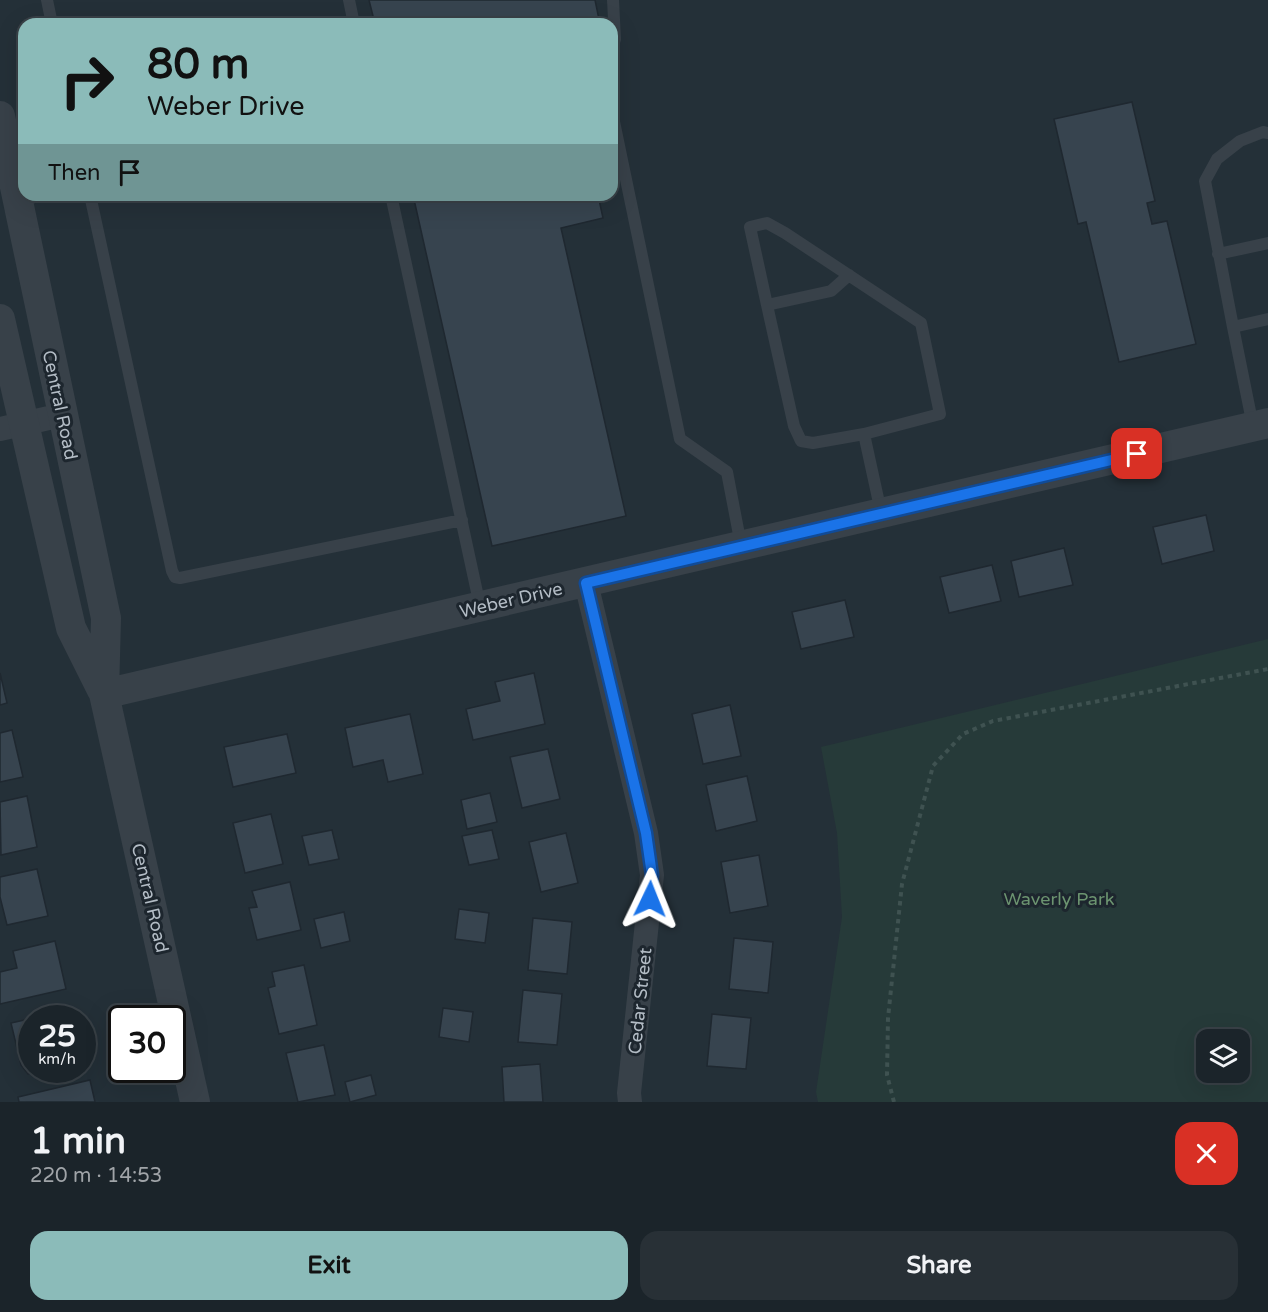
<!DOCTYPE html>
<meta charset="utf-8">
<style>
body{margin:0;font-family:"Varela Round",sans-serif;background:#283036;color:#f1f3f6;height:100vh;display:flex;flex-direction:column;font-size:22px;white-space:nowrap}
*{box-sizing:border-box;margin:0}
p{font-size:20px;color:#a0a4a8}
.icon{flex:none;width:33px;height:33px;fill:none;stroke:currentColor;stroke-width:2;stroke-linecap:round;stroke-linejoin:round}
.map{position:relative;height:1102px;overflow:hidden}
.drawer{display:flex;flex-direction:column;background:#1b242a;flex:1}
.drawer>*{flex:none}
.hud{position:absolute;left:18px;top:18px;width:600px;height:183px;border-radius:18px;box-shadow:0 6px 24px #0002,0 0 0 2px #394147;background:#8bbbb9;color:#111;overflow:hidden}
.fabs{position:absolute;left:1196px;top:1029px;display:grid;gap:12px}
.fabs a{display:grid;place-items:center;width:54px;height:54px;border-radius:12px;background:#1b242a;box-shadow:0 6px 24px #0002,0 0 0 2px #394147;font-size:30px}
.speed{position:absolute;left:18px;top:1005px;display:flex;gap:12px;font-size:30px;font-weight:700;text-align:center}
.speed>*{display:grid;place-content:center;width:78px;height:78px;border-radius:50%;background:#1b242a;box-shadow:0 6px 24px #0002,0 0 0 2px #394147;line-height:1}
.speed small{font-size:15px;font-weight:400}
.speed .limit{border:3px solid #111;border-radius:9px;background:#fff;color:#111}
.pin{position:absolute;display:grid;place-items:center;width:51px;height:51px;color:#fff;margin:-26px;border-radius:12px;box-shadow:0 3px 9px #0006}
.me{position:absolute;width:66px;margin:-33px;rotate:2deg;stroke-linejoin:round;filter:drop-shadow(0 0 4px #0008)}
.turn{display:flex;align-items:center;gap:21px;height:126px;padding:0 30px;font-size:27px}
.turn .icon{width:78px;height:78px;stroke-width:2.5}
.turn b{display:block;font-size:42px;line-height:51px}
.then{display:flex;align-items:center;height:57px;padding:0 30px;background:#0003;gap:12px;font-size:22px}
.round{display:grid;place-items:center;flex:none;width:63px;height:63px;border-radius:18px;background:#283036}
.summary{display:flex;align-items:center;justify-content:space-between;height:102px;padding:0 30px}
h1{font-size:36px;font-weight:800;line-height:45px}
.button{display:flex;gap:12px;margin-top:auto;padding:12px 30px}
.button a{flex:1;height:69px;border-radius:18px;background:#8bbbb9;color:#111;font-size:24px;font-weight:800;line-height:69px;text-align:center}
.button a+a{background:#283036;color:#f1f3f6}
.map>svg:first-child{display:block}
.green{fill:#263a39;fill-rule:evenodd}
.building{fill:#37444f;stroke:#1f2830;stroke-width:1.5}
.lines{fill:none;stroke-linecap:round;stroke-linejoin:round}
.path{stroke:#3f5251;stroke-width:4;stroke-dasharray:4.5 4.5;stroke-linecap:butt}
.service{stroke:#384149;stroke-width:12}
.minor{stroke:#384149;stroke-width:24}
.tertiary{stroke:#384149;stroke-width:30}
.route-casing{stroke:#114b97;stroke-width:15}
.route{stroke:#1a73e8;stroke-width:10}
.labels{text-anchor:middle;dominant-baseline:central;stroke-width:6;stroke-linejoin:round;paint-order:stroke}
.street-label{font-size:18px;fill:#b3bcc5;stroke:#1d262e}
.park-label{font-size:18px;fill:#6c9470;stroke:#1d262e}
</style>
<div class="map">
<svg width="1268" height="1102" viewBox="0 0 1268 1102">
<rect width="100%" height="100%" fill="#243038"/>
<!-- green -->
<path class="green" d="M1268,639V1102H818L816,1092L842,917L837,833L821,747ZM1206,1040H1239V1072H1206Z"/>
<!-- building -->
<path class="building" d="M369,0H595L600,24H375Z
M1132,102L1155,201L1147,203L1152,224L1167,221L1196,344L1119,362L1086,222L1078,224L1054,119Z
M413,195H598L603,218L561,228L626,516L492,546Z
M1206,515L1214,551L1162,564L1153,527Z
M1064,548L1073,585L1019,597L1011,561Z
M992,565L1001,601L949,613L940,577Z
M845,600L854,637L801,649L792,612Z
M0,673L7,703L0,705Z
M534,673L545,724L473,740L466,709L500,701L495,682Z
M730,705L741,756L703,764L692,714Z
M410,714L423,774L388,782L383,760L353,767L345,728Z
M12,730L23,777L0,782V733Z
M287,734L296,773L233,787L224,747Z
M548,749L560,799L522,808L510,757Z
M747,776L757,821L716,831L706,785Z
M490,793L497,822L467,829L461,800Z
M27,796L37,847L1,855L0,802Z
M271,814L283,864L245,873L233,823Z
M332,830L339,859L309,865L302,836Z
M492,830L499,859L469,865L462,836Z
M566,833L578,883L541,892L529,842Z
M759,855L768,906L730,913L721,862Z
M37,869L48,916L7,925L0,897V877Z
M290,882L301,930L257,940L249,908L257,907L252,891Z
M459,909L489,913L485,943L455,939Z
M344,912L350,941L321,948L314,919Z
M533,918L572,922L567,974L528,970Z
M734,938L773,942L768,993L729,989Z
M55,941L66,989L0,1004V972L17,968L13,951Z
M304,965L317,1025L279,1034L268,988L275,986L272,972Z
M523,990L562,994L557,1045L518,1042Z
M443,1008L473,1012L469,1042L439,1037Z
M73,1009L76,1018H32V1070H47L28,1074L21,1065L11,1023Z
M712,1014L751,1018L746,1069L707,1066Z
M324,1045L335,1095L298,1102L286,1053Z
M540,1064L543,1102H504L502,1067Z
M371,1075L376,1095L350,1102L345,1082Z
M90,1080L95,1102H19L18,1097Z"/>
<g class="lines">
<!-- path -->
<path class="path" d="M894,1102L887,1075L888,1018L902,884L933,766L963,734L993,721L1268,669"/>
<!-- service -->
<path class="service" d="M47,0L52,24
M349,0L354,24
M612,48L615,39L613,0
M612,112L680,439L727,472L741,545
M90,195L172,571L175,577L180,578L462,520
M391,195L480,606
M19,201L43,195
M1218,254L1268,243
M849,275L831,291L767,305L750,227L767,223L785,233L921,323L940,414L864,434L881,512
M767,305L794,426L801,441L813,443L864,434
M1233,327L1205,181L1217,159L1240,141L1263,132L1268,133
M1253,426L1233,327L1268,319"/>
<!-- minor -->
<path class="minor" d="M0,429L62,415
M586,583L646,833L652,875L629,1093L630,1102"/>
<!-- tertiary -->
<path class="tertiary" d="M0,116L106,618L104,694L195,1102
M0,319L71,628L102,690
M104,694L1268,423"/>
</g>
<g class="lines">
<defs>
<path id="route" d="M650,899L652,875L646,833L586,583L1137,454"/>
</defs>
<!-- route casing -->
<use href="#route" class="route-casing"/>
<!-- route -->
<use href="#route" class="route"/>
</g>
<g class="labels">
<!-- street labels -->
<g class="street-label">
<text transform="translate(60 405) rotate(78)">Central Road</text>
<text transform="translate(511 600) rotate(-13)">Weber Drive</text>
<text transform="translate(150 898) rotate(77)">Central Road</text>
<text transform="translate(640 1001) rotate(-84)">Cedar Street</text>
</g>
<!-- park labels -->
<g class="park-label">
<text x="1059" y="899">Waverly Park</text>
</g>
</g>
</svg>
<div class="fabs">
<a><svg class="icon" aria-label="layers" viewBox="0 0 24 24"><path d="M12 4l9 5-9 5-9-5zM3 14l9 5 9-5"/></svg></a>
</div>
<div class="speed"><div>25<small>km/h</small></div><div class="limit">30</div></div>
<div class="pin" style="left:1137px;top:454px;background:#d93025"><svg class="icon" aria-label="arrive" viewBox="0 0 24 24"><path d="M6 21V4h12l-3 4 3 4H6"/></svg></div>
<svg class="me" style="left:650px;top:899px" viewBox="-20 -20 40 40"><path d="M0-17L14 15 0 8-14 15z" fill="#1a73e8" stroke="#fff" stroke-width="4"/></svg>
<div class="hud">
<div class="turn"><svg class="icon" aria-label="right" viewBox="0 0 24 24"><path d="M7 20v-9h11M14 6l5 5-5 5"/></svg><div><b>80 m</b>Weber Drive</div></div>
<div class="then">Then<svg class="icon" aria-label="arrive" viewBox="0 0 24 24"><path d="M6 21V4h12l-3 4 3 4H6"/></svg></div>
</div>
</div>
<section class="drawer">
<div class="summary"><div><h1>1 min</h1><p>220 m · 14:53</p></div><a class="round" style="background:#d93025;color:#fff"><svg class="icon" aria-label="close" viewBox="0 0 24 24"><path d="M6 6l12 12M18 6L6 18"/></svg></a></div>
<div class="button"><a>Exit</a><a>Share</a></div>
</section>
